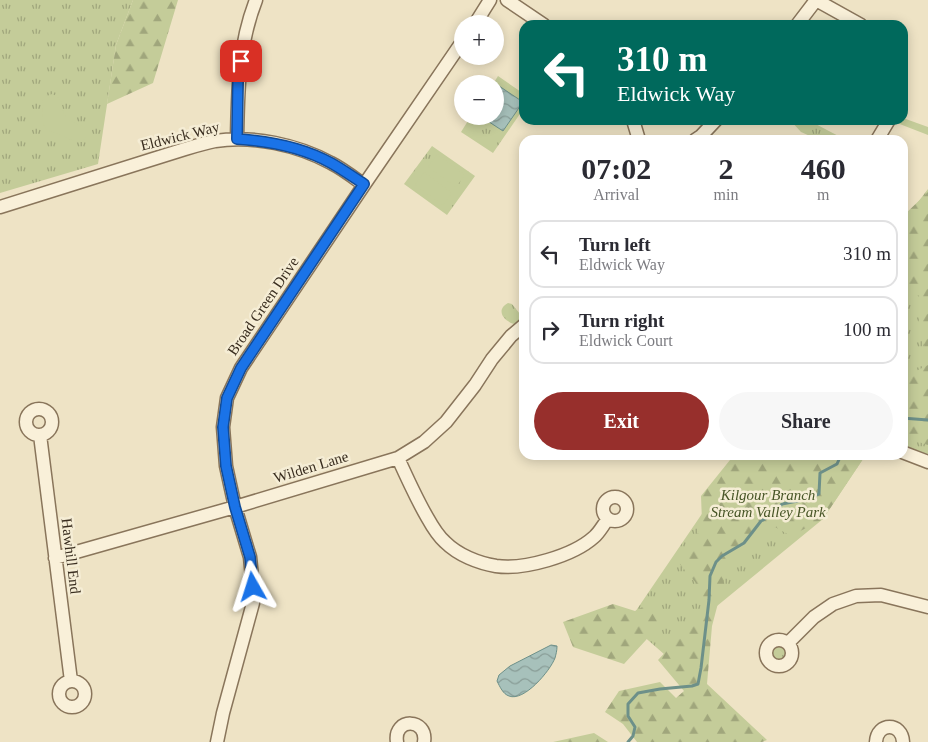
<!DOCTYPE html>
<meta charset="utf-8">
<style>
body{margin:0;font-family:Georgia,serif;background:#f7f7f7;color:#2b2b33;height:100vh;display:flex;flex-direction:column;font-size:19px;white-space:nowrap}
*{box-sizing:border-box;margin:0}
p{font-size:16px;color:#7c7c81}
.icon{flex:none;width:28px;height:28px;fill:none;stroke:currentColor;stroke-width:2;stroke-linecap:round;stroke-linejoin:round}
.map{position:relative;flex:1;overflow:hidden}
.drawer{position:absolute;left:519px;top:135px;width:389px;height:325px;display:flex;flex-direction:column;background:#fff;border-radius:15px;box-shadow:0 2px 12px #0003}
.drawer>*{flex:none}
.top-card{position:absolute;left:519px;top:20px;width:389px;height:105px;border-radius:15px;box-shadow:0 2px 12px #0003;background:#00695c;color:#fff;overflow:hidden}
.fabs{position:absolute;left:454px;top:15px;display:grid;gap:10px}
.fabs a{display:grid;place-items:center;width:50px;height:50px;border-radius:50%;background:#fff;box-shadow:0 2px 12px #0003;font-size:25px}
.pin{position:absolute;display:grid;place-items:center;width:42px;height:42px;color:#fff;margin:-21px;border-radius:10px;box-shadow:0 2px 8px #0006}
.me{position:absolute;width:55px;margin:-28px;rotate:354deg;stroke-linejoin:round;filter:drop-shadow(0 0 4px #0008)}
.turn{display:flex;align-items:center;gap:18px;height:105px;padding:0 15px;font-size:22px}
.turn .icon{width:65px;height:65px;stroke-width:2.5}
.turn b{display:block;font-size:35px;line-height:42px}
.eta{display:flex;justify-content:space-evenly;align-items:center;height:85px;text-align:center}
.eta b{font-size:30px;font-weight:800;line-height:35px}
.button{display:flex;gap:10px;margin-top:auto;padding:10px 15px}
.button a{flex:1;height:58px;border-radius:30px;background:#972f2c;color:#fff;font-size:20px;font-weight:800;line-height:58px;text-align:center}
.button a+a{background:#f7f7f7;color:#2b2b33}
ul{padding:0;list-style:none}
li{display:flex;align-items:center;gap:15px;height:68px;margin:0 10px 8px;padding:0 5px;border:2px solid #e1e1e2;border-radius:15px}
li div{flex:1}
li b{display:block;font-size:19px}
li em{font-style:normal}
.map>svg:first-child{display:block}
.grass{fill:url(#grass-tufts)}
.forest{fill:url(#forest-firs)}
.pitch{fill:#c4cc99}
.water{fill:url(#water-waves);stroke:#6d9089}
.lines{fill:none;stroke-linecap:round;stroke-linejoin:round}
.stream{stroke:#6d9089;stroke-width:3}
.minor-casing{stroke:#89755b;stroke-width:15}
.minor{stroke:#f9f0d9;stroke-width:12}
.route-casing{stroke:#114b97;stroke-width:12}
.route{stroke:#1a73e8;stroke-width:9}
.labels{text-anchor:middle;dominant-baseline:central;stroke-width:5;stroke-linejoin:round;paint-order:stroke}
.street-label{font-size:15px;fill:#392d1f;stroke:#f5edd5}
.park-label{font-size:15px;font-style:italic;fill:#475526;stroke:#f5edd5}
</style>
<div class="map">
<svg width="928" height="742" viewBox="0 0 928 742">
<defs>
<pattern id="grass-tufts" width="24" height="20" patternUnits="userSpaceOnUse" patternTransform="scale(1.25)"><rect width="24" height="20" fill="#c4cc99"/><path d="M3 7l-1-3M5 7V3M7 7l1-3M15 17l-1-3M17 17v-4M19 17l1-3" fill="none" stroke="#a0a67c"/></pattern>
<pattern id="forest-firs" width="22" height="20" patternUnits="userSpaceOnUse" patternTransform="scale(1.25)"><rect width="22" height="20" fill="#c4cc99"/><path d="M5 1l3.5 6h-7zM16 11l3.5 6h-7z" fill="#a0a67c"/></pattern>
<pattern id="water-waves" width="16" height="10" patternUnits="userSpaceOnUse" patternTransform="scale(1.25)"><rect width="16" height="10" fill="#a7c1bb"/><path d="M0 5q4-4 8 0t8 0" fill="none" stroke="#899d97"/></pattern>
</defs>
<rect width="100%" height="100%" fill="#eee3c5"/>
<!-- grass -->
<path class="grass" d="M0,0H133L116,45L98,164L0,193Z
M498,76L524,94V108L493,153L461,132L471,116H495V84H493Z
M903,118L928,127V135L897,123L899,120H902Z
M790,120H808L846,140H819L801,132Z
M432,146L475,176L447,215L404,184Z
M928,189V457L903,447L902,223Z
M508,303L512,304L520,314V320L514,324C504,321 495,310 508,303Z
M742,455H862L865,456L823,519L706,615L696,682L641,634L631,618Z
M772 653a8 8 0 1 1 16 0a8 8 0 1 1-16 0Z"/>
<!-- forest -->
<path class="forest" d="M133,0H178L153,83L107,104L116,45Z
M928,192V356L918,325L920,313V296L903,291L902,217Z
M902,363L910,374L928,365V445L903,437Z
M734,455H861L865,456L823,519L791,536L775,527L727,569L712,626L707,684L767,740L762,742H637L623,724L605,712L619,691L660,682L676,698L684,691L658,660L686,630L698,621L703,591L677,561L696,538L702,521L701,496Z
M650,603L667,617L624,664L573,647L563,622L613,604L635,611Z
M594,733L608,742H553Z"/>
<!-- pitch -->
<path class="pitch" d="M52,94C67,99 59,110 67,118C72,124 80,123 86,129V137L82,142C75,142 69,139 63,136C58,133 52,133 48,130C40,126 42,107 43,99L44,97Z
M437,154L465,175L456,187L428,167Z
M424,172L452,193L443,205L415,185Z"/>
<!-- water -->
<path class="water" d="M499,86L523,102L503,131L480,116H495V109L502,99L495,93Z
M551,645L557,646C557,651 556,654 555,658C550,671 524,702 509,696C503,694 500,687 497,681L499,675L510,666Z"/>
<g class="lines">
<!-- stream -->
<path class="stream" d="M902,418L928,420
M628,742L633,736L635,727L628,716V704L638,693L660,689L692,686L698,684L701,668L709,600L710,576L716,562L722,556L744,543L761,521L772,515L782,504L808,499L819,494L820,473L837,464L841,455"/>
<defs>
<path id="minor" d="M507,0L544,25
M816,0L861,25
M475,24L490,0
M797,25L816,0
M633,120L639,140
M237,139C238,91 238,46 256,0
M695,140L701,136L716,120
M877,140L889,120
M0,207L185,149C195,146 205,143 215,141C253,135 298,145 331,163C343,169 353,177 364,185
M26 422a13 13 0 1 1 26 0a13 13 0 1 1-26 0Z
M40,435L71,681
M902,452L928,462
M398,458C407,478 416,498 427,517C432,526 437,535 445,542C458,555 478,563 496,566C524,570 573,556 594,537C599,533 603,525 608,519
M603 509a12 12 0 1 1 24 0a12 12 0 1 1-24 0Z
M55,558L235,507L398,458L424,442L446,422L475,385L492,359L511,336L524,325
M766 653a13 13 0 1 1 26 0a13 13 0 1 1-26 0Z
M788,643L814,617L833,604L856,596L881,595L928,607
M59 694a13 13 0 1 1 26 0a13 13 0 1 1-26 0Z
M217,742L223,713L253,603V587L250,557L235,507L226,466L223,427L227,398L241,368L364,185L462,42
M397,742C393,717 428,718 424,742
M876,742C877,722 902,722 903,742"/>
</defs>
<!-- minor casing -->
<use href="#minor" class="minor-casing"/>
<!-- minor -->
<use href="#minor" class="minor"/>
</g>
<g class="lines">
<defs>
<path id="route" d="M241,61L238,80L237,139C270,141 302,147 331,163C342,169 353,177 364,184L241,368L227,398L223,427L226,466L235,507L250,557L253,587"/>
</defs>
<!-- route casing -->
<use href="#route" class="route-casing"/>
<!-- route -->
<use href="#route" class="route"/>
</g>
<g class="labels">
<!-- street labels -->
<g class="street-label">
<text transform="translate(180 136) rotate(-14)">Eldwick Way</text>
<text transform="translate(263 306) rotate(-56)">Broad Green Drive</text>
<text transform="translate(311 467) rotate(-17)">Wilden Lane</text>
<text transform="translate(71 556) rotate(83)">Hawhill End</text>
</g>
<!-- park labels -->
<g class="park-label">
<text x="768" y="495">Kilgour Branch<tspan x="768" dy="17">Stream Valley Park</tspan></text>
</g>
</g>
</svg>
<div class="fabs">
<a>+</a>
<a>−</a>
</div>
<div class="pin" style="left:241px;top:61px;background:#d93025"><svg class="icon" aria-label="arrive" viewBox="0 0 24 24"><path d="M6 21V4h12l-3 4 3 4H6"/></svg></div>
<svg class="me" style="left:253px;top:587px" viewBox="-20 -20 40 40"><path d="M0-17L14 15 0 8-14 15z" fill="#1a73e8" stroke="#fff" stroke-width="4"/></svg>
<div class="top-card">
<div class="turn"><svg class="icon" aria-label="left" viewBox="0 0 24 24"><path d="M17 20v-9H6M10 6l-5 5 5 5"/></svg><div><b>310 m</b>Eldwick Way</div></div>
</div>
<section class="drawer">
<div class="eta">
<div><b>07:02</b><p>Arrival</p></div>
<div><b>2</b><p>min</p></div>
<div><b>460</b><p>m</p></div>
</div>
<ul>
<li><svg class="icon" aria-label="left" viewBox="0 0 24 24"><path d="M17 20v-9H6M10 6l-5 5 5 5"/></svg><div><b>Turn left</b><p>Eldwick Way</p></div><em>310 m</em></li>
<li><svg class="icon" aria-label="right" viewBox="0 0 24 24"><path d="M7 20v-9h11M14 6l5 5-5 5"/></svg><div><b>Turn right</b><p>Eldwick Court</p></div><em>100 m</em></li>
</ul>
<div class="button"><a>Exit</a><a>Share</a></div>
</section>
</div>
